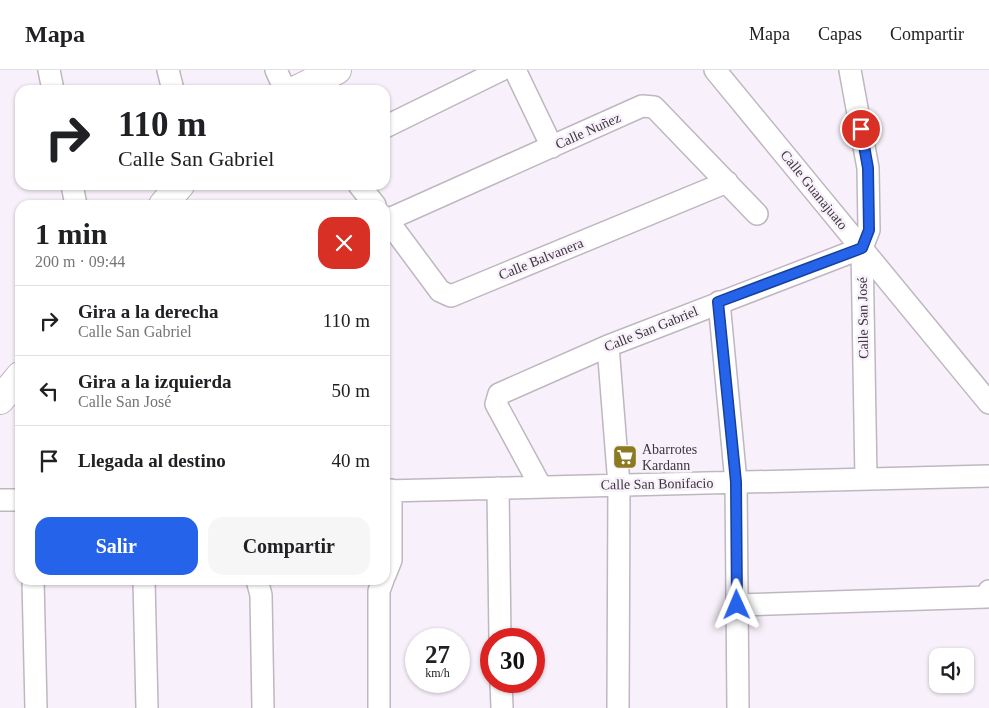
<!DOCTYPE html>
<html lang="es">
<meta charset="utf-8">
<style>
body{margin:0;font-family:Georgia,serif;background:#f6f6f6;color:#202124;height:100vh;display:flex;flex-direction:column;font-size:19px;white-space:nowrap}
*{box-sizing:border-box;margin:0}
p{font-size:16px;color:#757577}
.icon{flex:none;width:28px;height:28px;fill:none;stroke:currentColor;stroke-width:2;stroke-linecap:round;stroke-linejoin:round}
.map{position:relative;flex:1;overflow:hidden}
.details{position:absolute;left:15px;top:130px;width:375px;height:385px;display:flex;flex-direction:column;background:#fff;border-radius:15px;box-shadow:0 1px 4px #0004}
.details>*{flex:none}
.guide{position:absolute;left:15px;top:15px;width:375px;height:105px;border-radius:15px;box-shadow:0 1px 4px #0004;background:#fff;color:#202124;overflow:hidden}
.tools{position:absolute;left:929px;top:578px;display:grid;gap:10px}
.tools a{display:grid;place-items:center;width:45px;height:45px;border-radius:10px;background:#fff;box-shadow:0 1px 4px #0004;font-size:25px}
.speed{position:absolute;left:405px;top:558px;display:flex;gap:10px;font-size:25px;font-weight:700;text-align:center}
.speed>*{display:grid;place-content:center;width:65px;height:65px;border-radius:50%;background:#fff;box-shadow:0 1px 4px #0004;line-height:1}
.speed small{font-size:12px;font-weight:400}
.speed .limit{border:8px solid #d22;background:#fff;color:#111}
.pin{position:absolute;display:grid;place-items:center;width:42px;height:42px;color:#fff;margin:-21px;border:2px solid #fff;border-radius:50%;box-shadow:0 1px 5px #0007}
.me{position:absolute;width:55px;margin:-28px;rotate:359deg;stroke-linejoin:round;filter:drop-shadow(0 0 4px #0008)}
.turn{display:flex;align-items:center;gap:18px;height:105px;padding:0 20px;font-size:22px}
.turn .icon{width:65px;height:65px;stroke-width:2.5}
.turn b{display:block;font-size:35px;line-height:42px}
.round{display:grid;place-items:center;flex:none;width:52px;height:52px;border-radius:15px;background:#f6f6f6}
.head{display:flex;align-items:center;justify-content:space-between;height:85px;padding:0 20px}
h1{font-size:30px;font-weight:700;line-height:38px}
.cta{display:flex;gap:10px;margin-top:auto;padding:10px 20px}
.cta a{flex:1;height:58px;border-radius:15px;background:#2563eb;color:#fff;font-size:20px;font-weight:700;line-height:58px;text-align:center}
.cta a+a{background:#f6f6f6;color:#202124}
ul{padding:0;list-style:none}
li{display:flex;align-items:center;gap:15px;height:70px;padding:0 20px;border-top:1px solid #e0e0e0}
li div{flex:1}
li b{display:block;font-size:19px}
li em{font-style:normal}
header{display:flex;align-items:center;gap:30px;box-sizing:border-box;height:70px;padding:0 25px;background:#fff;border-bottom:1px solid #e0e0e0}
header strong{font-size:24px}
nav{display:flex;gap:28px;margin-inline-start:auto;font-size:18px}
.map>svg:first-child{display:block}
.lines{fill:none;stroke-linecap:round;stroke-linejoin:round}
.street-casing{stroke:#bfb7c0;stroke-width:24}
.secondary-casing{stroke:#bfb7c0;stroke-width:30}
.street{stroke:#fff;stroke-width:21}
.secondary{stroke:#fff;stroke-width:28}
.route-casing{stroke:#184099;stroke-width:12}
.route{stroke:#2563eb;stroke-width:9}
.labels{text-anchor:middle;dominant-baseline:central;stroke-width:5;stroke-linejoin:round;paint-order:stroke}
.street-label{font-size:14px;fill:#3b373b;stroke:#f8f0fa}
.poi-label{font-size:14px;fill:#3b373b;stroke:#f8f0fa;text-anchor:start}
</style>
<header>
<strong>Mapa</strong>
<nav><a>Mapa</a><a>Capas</a><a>Compartir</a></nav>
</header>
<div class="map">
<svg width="989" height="638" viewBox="0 0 989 638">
<rect width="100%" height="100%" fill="#f8f0fa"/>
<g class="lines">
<defs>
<path id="street" d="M49,0L53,20
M168,0L173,20
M276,0L285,20
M515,0L552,77
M715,0L989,333
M850,0L868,98L869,160L862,178L866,409
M385,57L501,0
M72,115L76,135
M359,115L375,135
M385,147L440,221L451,226L727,112
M387,150L642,36L654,37L757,144
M719,232L736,412L738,638
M608,276L619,415L618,638
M541,417L496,334L499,324L608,276L862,178
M498,418L500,569
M385,421L989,406
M0,430H20
M385,505L391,490V420
M33,510L36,638
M144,510L147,638
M257,510L261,525L263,638
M737,535L987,527L989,521
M501,611L502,638
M379,638V521L383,510"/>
<path id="secondary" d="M296,20L337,0
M163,135L180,115
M0,330L20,306"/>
</defs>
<!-- street casing -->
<use href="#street" class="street-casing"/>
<!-- secondary casing -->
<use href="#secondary" class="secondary-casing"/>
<!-- street -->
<use href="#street" class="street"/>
<!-- secondary -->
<use href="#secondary" class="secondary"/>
</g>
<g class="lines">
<defs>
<path id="route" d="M737,535L736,412L718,232L862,178L869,160L868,98L861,59"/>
</defs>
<!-- route casing -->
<use href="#route" class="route-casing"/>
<!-- route -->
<use href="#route" class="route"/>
</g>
<!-- icons -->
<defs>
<symbol id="supermarket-square" viewBox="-11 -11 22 22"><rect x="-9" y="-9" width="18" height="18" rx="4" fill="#8b7a1f" stroke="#f8f0fa"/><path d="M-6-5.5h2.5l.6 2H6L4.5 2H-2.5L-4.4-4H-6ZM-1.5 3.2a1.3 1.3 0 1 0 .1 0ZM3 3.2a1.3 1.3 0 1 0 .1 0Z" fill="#fff"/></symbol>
</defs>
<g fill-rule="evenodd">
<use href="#supermarket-square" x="611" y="373" width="28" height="28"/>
</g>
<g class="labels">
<!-- street labels -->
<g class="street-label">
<text transform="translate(588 61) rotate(-24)">Calle Nuñez</text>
<text transform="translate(814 120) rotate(51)">Calle Guanajuato</text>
<text transform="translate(541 189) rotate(-22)">Calle Balvanera</text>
<text transform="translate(863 248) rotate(-91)">Calle San José</text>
<text transform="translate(651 259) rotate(-22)">Calle San Gabriel</text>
<text transform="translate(657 414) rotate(-1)">Calle San Bonifacio</text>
</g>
<!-- poi labels -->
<g class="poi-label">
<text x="642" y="379">Abarrotes<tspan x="642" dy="16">Kardann</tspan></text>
</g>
</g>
</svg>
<div class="tools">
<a><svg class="icon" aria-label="sound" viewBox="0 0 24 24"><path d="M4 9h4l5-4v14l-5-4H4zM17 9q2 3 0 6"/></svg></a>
</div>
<div class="speed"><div>27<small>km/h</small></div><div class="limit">30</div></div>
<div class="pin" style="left:861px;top:59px;background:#d93025"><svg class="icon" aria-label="arrive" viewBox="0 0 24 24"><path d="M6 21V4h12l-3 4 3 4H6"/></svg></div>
<svg class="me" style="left:737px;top:535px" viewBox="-20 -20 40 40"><path d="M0-17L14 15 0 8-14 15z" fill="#2563eb" stroke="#fff" stroke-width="4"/></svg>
<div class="guide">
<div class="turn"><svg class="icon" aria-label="right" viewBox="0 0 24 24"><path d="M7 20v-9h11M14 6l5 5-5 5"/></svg><div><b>110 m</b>Calle San Gabriel</div></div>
</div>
<section class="details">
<div class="head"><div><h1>1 min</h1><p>200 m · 09:44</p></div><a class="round" style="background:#d93025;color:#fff"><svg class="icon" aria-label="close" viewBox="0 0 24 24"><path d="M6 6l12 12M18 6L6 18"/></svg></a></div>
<ul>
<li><svg class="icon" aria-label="right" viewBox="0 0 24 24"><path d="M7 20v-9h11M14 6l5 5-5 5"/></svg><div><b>Gira a la derecha</b><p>Calle San Gabriel</p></div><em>110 m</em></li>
<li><svg class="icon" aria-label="left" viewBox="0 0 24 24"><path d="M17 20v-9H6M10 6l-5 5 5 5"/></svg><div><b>Gira a la izquierda</b><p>Calle San José</p></div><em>50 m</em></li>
<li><svg class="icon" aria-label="arrive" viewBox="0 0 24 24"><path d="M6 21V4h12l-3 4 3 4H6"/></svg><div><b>Llegada al destino</b></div><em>40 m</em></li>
</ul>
<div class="cta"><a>Salir</a><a>Compartir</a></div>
</section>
</div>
